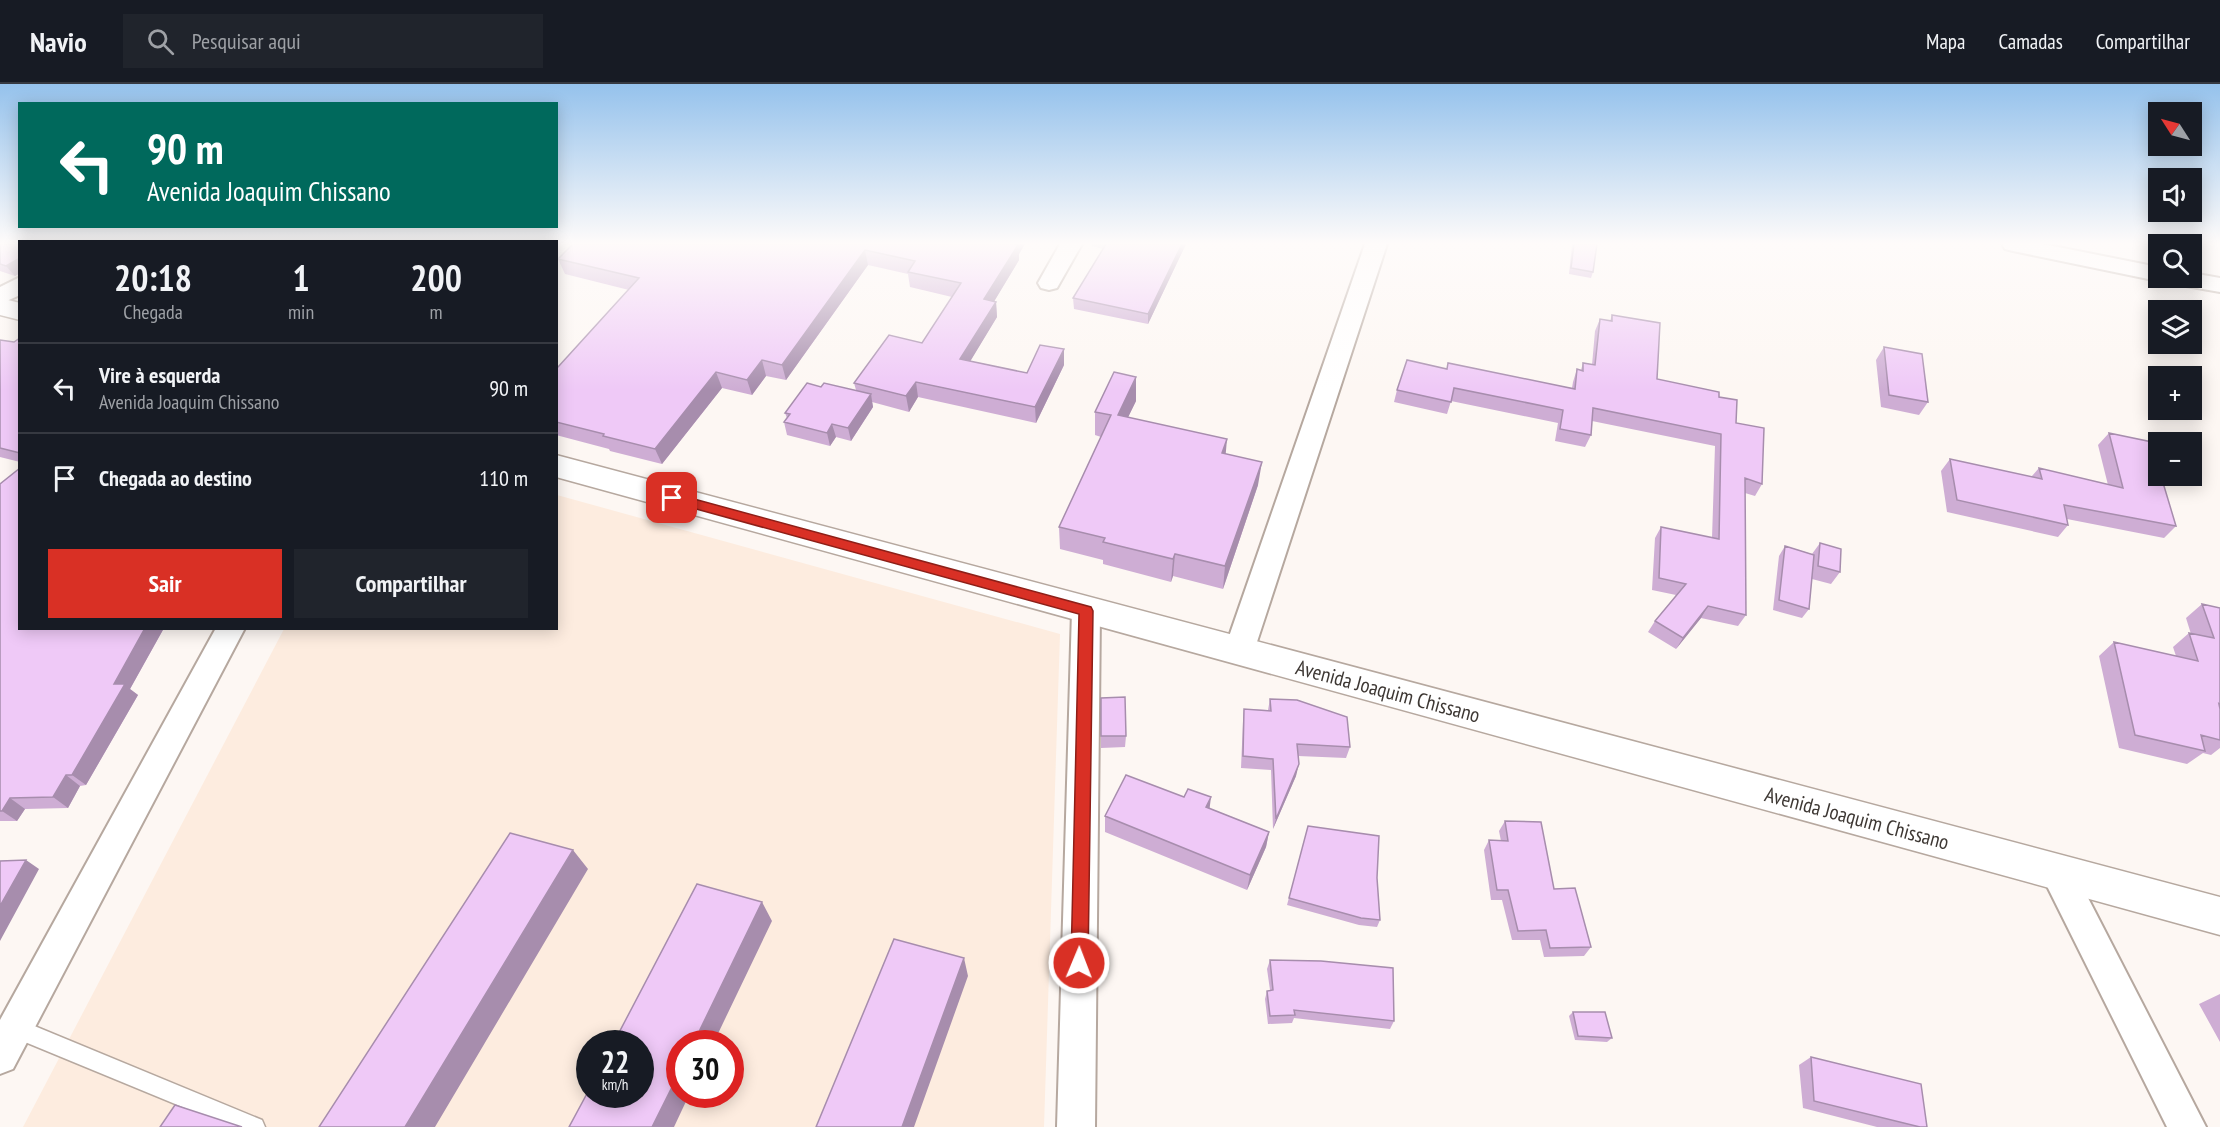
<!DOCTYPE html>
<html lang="pt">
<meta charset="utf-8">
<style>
body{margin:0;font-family:"PT Sans Narrow",sans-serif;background:#20242c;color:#f1f3f6;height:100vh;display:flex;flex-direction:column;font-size:22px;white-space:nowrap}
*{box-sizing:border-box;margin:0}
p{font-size:20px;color:#9ea1a6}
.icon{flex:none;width:33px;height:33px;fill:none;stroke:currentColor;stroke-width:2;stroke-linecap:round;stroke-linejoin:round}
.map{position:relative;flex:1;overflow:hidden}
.details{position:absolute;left:18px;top:156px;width:540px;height:390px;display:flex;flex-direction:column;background:#171b24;border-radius:0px;box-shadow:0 3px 15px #0003}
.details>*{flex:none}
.top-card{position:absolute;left:18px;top:18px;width:540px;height:126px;border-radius:0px;box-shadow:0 3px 15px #0003;background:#00695c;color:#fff;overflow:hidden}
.needle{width:39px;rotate:306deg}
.controls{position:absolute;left:2148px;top:18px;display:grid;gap:12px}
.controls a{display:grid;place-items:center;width:54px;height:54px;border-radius:0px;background:#171b24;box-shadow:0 3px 15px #0003;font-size:30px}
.speed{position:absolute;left:576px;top:946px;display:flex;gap:12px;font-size:30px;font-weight:700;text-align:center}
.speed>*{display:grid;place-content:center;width:78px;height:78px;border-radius:50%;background:#171b24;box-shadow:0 3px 15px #0003;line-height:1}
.speed small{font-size:15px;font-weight:400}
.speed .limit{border:9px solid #d22;background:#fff;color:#111}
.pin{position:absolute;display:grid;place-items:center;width:51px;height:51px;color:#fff;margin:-26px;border-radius:12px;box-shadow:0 3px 9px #0006}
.me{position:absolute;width:66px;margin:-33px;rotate:1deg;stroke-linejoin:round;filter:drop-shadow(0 0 4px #0008)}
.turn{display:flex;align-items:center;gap:21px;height:126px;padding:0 30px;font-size:27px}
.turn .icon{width:78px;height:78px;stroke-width:2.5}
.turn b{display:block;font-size:42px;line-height:51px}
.eta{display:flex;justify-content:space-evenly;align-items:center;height:102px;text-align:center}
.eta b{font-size:36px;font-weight:800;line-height:42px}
.primary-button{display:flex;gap:12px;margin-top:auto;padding:12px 30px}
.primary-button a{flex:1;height:69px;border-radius:0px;background:#d93025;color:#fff;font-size:24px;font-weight:800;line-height:69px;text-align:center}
.primary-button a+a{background:#20242c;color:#f1f3f6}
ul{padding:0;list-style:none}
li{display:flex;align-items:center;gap:18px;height:90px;padding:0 30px;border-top:2px solid #363941}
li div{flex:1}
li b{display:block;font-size:22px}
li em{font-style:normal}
header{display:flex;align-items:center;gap:36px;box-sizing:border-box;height:84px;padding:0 30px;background:#171b24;border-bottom:2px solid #363941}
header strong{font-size:28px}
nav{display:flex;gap:33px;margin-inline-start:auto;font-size:21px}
.search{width:420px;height:54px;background:#20242c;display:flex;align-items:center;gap:15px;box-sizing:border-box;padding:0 21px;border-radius:0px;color:#9ea1a6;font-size:22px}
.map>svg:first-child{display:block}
.built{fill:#fdecdf;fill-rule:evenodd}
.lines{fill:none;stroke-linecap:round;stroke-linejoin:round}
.lane-casing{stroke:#b6a89f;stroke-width:3}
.street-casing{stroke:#b6a89f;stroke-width:4}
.secondary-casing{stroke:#b6a89f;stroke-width:3}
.lane{fill:#fff;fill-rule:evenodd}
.street{fill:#fff;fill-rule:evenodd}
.secondary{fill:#fff;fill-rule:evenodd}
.wall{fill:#ceadd4}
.shaded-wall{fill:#a78dad}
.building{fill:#efc9f7;stroke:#a78dad;stroke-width:1.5}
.route{fill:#d93025;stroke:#8d1f18;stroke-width:1.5}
.labels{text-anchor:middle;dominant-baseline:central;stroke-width:5;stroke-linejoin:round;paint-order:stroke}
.street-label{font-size:21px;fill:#3e3834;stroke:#fff}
</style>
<header>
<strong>Navio</strong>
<div class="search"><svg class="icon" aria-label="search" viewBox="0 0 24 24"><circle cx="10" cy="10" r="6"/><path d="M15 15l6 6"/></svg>Pesquisar aqui</div>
<nav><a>Mapa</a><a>Camadas</a><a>Compartilhar</a></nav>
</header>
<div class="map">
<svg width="2220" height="1043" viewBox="0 0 2220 1043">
<rect width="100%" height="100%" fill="#fdf7f3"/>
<!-- built -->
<path class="built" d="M557,411L1060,550L1044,1043H23L284,545L556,544ZM590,960H640V1011H590ZM680,960H730V1011H680Z"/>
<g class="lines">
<defs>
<path id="lane" d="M15,934L262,1036L265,1043H231L8,951L5,944L8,937Z"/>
<path id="street" d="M1060,160H1082L1057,204L1049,206L1041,204L1038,199Z
M1365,160H1387L1254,567L1249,575L1239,579L1229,575L1224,567Z
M2002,160H2043L2158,183V194H2192V189L2220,194V208L2169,199L2166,195L2158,197L2013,167L2005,165Z
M20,193V211L0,220V203Z
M1086,516L1096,519L1100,527L1095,1043H1057L1072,527L1076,519Z
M216,544H245L13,985L0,990V936Z
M2057,773L2069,777L2206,1043H2167L2040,788L2045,777Z"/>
<path id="secondary" d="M0,214L20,219V236L0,231Z
M556,371L2220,813V851L556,393Z"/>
</defs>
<!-- lane casing -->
<use href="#lane" class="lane-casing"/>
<!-- street casing -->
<use href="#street" class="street-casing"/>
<!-- secondary casing -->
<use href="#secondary" class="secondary-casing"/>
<!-- lane -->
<use href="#lane" class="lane"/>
<!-- street -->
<use href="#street" class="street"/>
<!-- secondary -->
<use href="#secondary" class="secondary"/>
</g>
<!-- wall -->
<path class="wall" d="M0,160H20V189L15,192L0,187Z
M573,160H1025L1019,170V176L994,217L996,218L997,233L970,277L1027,289L1064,281L1036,339L918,313L909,328L872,318L873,323L851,357L836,353L830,362L787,351L784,338L787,334L785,329L821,303L856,306L854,299L922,259L952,213L910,203L908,190L868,181L786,296L766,292L752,311L722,304L662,380L610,367L609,365L556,351V283H558L629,206L565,190L558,175Z
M1092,160H1186L1148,240L1074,225L1073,214L1103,165L1092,162Z
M1572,160H1597L1593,188L1591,194L1569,190Z
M1612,231L1657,295L1719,313L1736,339L1762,400L1755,412L1745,409L1746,531L1738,542L1701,534L1676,565L1648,548L1655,537L1676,511L1652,506L1655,454L1661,443L1712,454L1715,362L1592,337L1591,351L1585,363L1555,357L1558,339L1451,317L1447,330L1394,318L1397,306L1447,285L1572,304L1573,298L1577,285L1581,286L1583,279L1592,281L1595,247L1600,235L1610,237Z
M20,254V378L0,373V256L14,258Z
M1884,263L1928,318L1919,331L1881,323L1876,276Z
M1136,293V317L1128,333L1226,370L1258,401L1223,505L1173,492L1171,498L1103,480V476L1060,465L1059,443L1101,353L1095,351V328Z
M2109,349L2176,442L2164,454L2067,435L2068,441L2058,453L1947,428L1941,387L1950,375L2031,393L2039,384L2108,401L2098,361Z
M0,400L20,544H164L130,605L138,611L86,701L80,702L68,724L25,725L17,737H0Z
M1820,459L1840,488L1831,500L1812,495L1809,525L1802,534L1773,526L1779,472L1785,462L1812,470Z
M2202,520L2220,524V664L2211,671L2203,669L2187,680L2119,664L2099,572L2114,558L2176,572L2173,563L2189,549L2191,550L2186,534Z
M1101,614L1126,652L1125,663L1101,664Z
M1270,615L1350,663L1346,674L1298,672L1296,692L1273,745L1271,686L1241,684L1243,637L1244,625L1268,626Z
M1209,724L1269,748L1266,763L1247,806L1105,748V732Z
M1505,737L1554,805L1591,863L1584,872L1544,873L1540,856H1512L1502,816H1491L1484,766L1489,756L1501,757L1499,747Z
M1308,742L1377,794L1380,836L1377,843L1359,841L1287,821Z
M1270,876L1394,937L1390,945L1294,934L1292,939L1268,940L1265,915L1267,907L1270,906L1267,885Z
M2220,910V958L2199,920Z
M1573,928L1612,954L1607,958L1575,956L1569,932Z
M1811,973L1927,1043H1877L1803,1024L1799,981Z"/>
<!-- shaded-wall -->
<path class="shaded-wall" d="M1014,160H1025L1019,170V176L986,231L984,215Z
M1182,160H1186L1148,240V230Z
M865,166L868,181L786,296L782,281Z
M20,174V189L15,192L6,182Z
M996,218L997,233L962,291L960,275Z
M1064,265V281L1036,339L1035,323Z
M762,276L766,292L752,311L747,296Z
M716,288L722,304L662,380L655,365Z
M1136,293V317L1118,354V331Z
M916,298L918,313L909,328L906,312Z
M871,310L873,323L851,357L848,344Z
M832,340L836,353L830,362L827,349Z
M1227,355L1225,378L1222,369Z
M1262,378L1258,401L1223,505L1225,482Z
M1175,470L1173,492L1171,498L1173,475Z
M1708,522L1701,534L1676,565L1683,554Z
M145,544H164L130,605L138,611L86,701L72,691L114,600Z
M1299,680L1296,692L1273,745L1276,735Z
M66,691L80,702L68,724L53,713Z
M1211,713L1209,729L1206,723Z
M10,714L25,725L17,737L2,727Z
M1269,748L1266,763L1247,806L1250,791Z
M573,766L588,785L435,1043H405Z
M26,776L39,785L0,857V822Z
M762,818L772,837L713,960H693Z
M964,874L968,892L914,1043H902Z
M680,987V1011H689L674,1043H652Z"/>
<!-- building -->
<path class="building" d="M0,160H20V174L6,182L0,180Z
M573,160H1014L1018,161L984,215L996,218L960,275L1027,289L1040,261L1064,265L1035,323L916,298L906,312L854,299L889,251L922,259L961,199L908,188L915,177L865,166L782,281L762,276L747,296L716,288L655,365L603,352L604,350L556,338V283H558L639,194L558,175Z
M1106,160H1182L1148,230L1073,214Z
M1574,160H1597L1593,188L1571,184Z
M1612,231L1660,239L1657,295L1719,308V313L1737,316L1736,339L1764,344L1762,400L1745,394L1746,531L1708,522L1683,554L1655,537L1686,500L1659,494L1661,443L1719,455L1721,350L1593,324L1591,351L1560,345L1563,326L1454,304L1451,318L1397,306L1407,276L1447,285L1448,279L1575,305L1577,285L1583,287V279L1595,281L1600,235L1612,237Z
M20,254V369L0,364V256L14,258Z
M1884,263L1922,270L1928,318L1889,311Z
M1114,288L1136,293L1118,331L1227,355L1222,369L1262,378L1225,482L1175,470L1173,475L1103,458L1105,454L1059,443L1111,331L1095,328Z
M807,299L821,303L824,299L871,310L848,344L832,340L827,349L784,338L790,330L785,329Z
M2109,349L2152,358L2158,382V392H2161L2176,442L2064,421L2068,441L1957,416L1950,375L2042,395L2039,384L2123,404Z
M20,384V544H145L114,600H125L72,691H66L53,713L10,714L2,727H0V400Z
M1820,459L1841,465L1840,488L1818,482Z
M1785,462L1814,471L1809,525L1779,516Z
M2202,520L2220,524V621L2219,620L2220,625V656L2201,651L2205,667L2135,651L2114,558L2198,577L2189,549L2214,554Z
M1125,613L1126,652H1101V614Z
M1270,615L1297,616L1347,633L1350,663L1297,660L1299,680L1276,735L1273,675L1243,672L1244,625L1271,627Z
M1126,691L1184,713L1188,705L1211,713L1206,723L1269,748L1250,791L1105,732Z
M1505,737L1541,738L1554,805L1575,804L1591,863L1550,864L1546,846L1518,847L1508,806H1497L1489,756L1508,757Z
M1308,742L1379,752L1377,794L1380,836L1361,834L1289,814Z
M510,749L573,766L405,1043H319Z
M26,776L0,822V777Z
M697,800L762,818L693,960H680V987L652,1043H569L590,1004V1011H640V960H613Z
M894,855L964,874L902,1043H816Z
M1270,876L1321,877L1393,884L1394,937L1294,926L1295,931L1270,932L1267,907L1273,906Z
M1573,928H1605L1612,954L1578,952Z
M1811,973L1921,1000L1927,1043H1920L1814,1017Z
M175,1021L242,1043H160Z"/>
<!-- sky -->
<linearGradient id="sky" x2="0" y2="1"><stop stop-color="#95c2ec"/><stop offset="0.52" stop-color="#fefbfa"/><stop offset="1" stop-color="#fefbfa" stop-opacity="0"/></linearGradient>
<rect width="2220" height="306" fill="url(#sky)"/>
<!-- route -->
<path class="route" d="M672,409L1091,523L1093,527L1088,879L1085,885L1079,887L1073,885L1071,879L1079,530L667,417L665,414L667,410Z"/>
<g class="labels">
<!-- street labels -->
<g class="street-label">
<text transform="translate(1388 607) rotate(15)">Avenida Joaquim Chissano</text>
<text transform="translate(1857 734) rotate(15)">Avenida Joaquim Chissano</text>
</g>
</g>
</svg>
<div class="controls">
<a><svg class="needle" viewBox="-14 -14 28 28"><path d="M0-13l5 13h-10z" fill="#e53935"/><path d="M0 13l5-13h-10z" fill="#9ea1a6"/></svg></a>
<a><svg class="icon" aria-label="sound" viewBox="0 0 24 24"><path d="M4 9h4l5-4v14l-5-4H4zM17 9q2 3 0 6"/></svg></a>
<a><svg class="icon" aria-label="search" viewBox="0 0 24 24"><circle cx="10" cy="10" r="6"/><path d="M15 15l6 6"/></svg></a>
<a><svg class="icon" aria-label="layers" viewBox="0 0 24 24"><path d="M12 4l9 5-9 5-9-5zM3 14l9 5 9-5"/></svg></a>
<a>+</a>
<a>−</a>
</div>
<div class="speed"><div>22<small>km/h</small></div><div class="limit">30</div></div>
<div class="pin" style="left:672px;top:414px;background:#d93025"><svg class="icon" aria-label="arrive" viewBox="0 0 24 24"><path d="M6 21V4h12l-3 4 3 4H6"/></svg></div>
<svg class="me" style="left:1079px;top:879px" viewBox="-20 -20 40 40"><circle r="17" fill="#d93025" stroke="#fff" stroke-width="3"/><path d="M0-11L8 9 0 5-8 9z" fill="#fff"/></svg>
<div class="top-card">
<div class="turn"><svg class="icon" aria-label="left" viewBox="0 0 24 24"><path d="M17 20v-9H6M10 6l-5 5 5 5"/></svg><div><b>90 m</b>Avenida Joaquim Chissano</div></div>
</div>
<section class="details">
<div class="eta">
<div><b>20:18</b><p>Chegada</p></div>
<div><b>1</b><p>min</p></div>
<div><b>200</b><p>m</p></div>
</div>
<ul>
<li><svg class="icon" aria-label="left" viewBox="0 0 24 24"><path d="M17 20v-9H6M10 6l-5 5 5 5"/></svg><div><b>Vire à esquerda</b><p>Avenida Joaquim Chissano</p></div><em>90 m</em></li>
<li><svg class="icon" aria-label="arrive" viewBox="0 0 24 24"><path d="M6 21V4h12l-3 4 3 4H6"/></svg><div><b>Chegada ao destino</b></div><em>110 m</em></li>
</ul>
<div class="primary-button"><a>Sair</a><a>Compartilhar</a></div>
</section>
</div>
